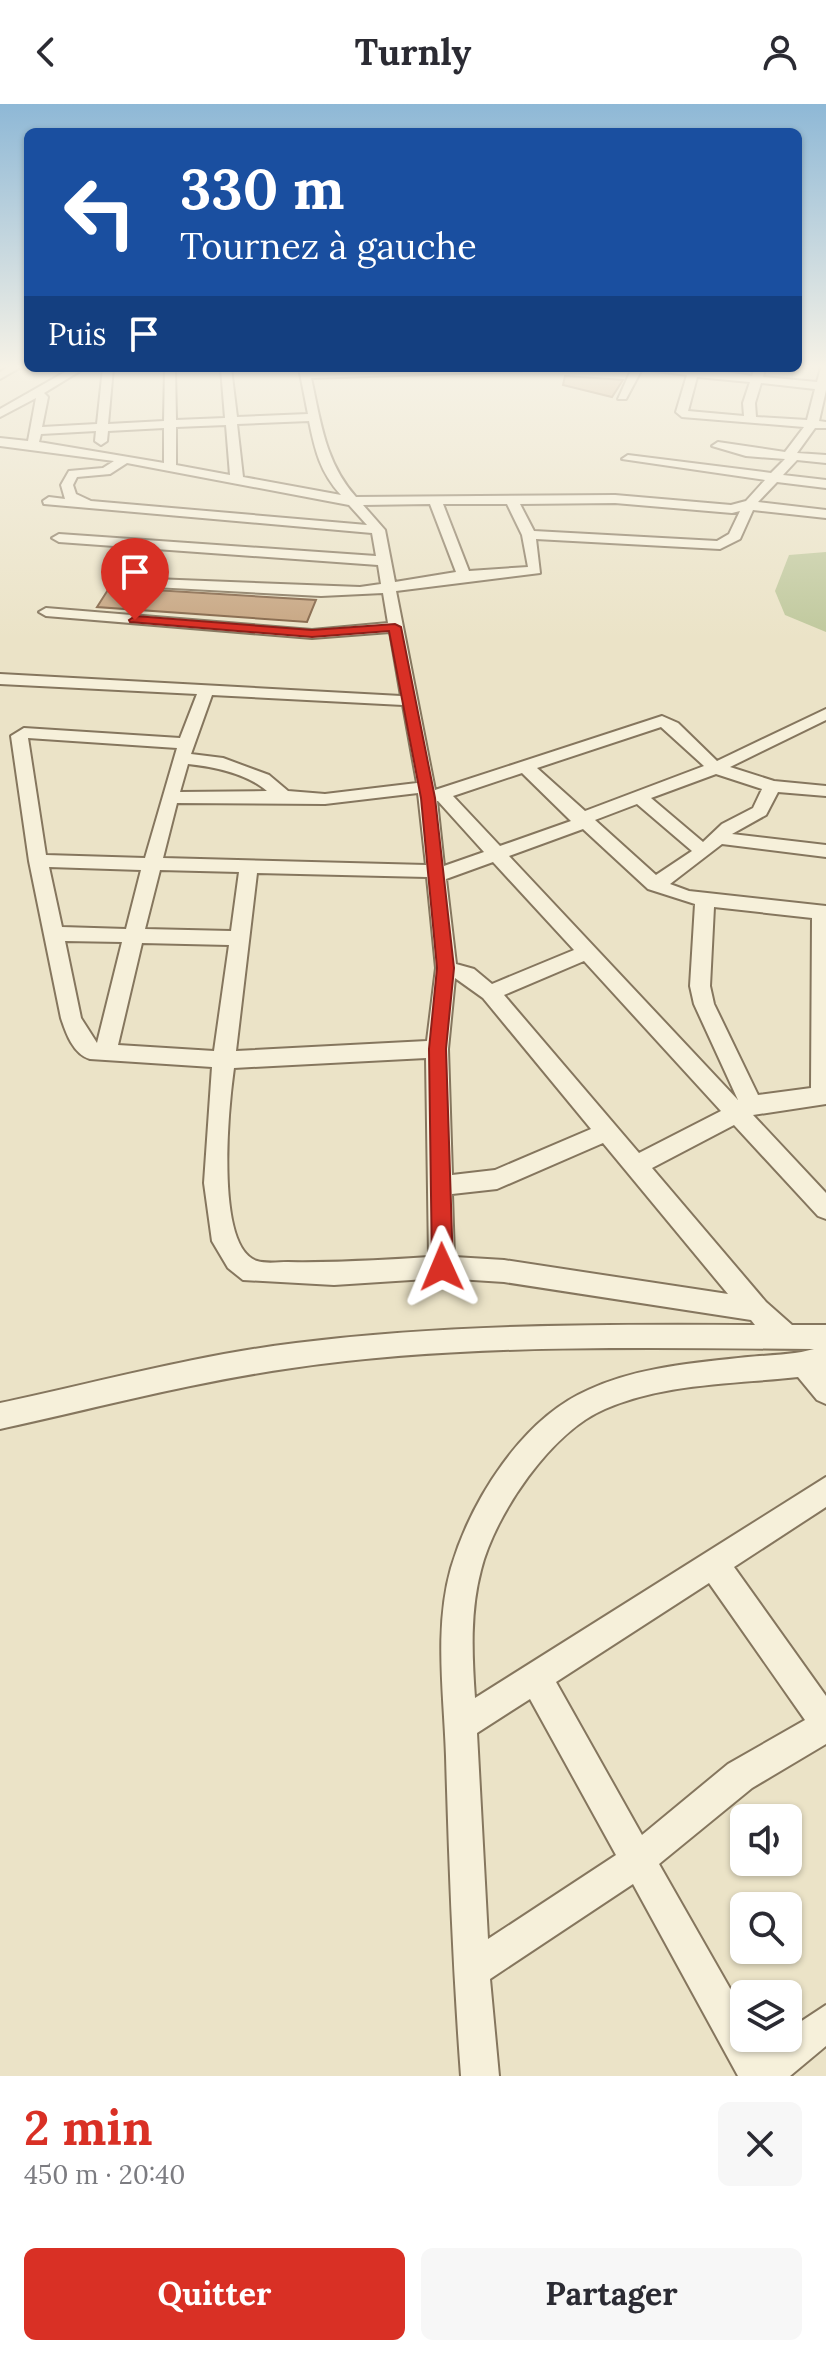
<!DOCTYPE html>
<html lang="fr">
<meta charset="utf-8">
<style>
body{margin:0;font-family:Lora,serif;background:#f7f7f7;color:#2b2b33;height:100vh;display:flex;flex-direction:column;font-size:30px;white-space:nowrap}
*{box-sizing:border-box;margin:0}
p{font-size:26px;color:#7c7c81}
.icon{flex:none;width:44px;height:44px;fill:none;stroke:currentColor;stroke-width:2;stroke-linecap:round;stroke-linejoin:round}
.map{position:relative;height:1972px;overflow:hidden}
.sheet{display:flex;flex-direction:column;background:#fff;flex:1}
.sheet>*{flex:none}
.hud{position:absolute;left:24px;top:24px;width:778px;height:244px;border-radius:12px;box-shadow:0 2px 6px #0004;background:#1a4fa0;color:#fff;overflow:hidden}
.controls{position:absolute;left:730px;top:1700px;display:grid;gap:16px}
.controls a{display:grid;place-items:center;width:72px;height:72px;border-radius:12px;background:#fff;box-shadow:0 2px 6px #0004;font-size:40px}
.pin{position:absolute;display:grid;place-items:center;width:68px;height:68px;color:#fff;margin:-82px -34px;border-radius:50% 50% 50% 0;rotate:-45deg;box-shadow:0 0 8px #0007}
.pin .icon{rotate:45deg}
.me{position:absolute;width:88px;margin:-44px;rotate:359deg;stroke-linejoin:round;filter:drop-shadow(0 0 6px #0008)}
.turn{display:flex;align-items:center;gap:28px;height:168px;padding:0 24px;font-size:36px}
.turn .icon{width:104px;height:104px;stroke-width:2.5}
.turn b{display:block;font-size:56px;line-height:68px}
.then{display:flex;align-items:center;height:76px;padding:0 24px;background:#0003;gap:16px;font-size:30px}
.round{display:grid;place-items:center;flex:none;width:84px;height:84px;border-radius:12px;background:#f7f7f7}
.head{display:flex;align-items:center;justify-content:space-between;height:136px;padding:0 24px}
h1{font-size:48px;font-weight:700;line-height:60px;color:#d93025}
.primary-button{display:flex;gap:16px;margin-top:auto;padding:16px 24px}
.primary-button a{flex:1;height:92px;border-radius:12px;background:#d93025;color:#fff;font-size:32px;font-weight:700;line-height:92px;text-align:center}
.primary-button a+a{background:#f7f7f7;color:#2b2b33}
header{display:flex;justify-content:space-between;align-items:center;height:104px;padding:0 24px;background:#fff;font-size:36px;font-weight:700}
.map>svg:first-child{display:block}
.green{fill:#bfc89c}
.building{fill:#c6a480;stroke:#826346;stroke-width:2}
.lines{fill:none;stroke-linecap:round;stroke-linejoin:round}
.minor-casing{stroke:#85765e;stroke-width:4}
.minor{fill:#f6f0da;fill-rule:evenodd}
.route{fill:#d93025;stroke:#8d1f18;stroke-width:2}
</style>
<header><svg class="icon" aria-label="back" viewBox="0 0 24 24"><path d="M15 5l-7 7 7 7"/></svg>Turnly<svg class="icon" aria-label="person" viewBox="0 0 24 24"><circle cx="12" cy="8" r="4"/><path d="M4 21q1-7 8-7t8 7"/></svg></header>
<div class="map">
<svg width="826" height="1972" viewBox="0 0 826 1972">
<rect width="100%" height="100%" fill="#ebe3c7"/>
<!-- green -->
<path class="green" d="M826,448V528L785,511L775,487L789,451Z"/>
<!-- building -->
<path class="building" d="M565,272L623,276L612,293L563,281Z
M111,481L154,486L316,496L307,518L97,503Z"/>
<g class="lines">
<defs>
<path id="minor" d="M13,260H26L0,275V268Z
M826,261V286L819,317L826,318V324H815L797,349L826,351V359L797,356L783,371L826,376V384L777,378L758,398L826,406V414L753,406L740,435L720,445L536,435L540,469L396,487L435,686L662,612L678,619L717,657L826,605V616L730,663L774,677L826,682V692L778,688L766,711L732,730L826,741V753L722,740L670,780L689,787L826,802V1000L753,1011L826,1089V1115L818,1112L734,1021L652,1064L766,1198L792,1221H826V1300L817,1296L798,1273C735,1280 664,1279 605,1305C551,1328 495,1410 481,1466C470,1507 472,1551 475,1594L826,1373V1403L734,1463L826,1592V1640L752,1684L659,1760L744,1909V1934H758L764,1945L778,1934H788V1926L826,1901V1942L790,1972H738L633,1780L490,1875L499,1972H461C453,1865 449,1759 446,1652C444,1590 434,1524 451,1464C471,1396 522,1315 588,1286C637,1263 694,1259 748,1253C770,1251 793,1251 814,1245C640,1244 464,1239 292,1264C193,1278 97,1304 0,1325V1299C99,1278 196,1251 296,1239C449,1220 602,1220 755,1221L751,1216L504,1178L442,1174L334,1181L243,1176L228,1164L212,1137L204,1079L212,963L90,955C73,950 66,929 61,914L29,757L11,632L24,624L180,634L197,590L0,580V570L401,592L390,528L312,534L46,512L39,508L46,504L312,526L388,519L383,489L321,492L154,483L147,479L154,475L360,483L381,480L378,461L59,438L52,434L59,430L376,452L372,429L44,400L43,397L49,393L65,395L61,381L69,367L103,364L114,357L0,342V334L28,337L36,294L0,313V305L72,264H85L44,289L48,293L42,323L97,320L103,264H113L108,320L164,317L165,264H175L176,316L225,314L221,264H231L237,313L308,310L299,264H309L310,268L526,264L521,267L311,274C321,319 325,358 356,393L615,391L731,401L746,397L765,376L622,355L628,351L771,369L785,355L746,352L712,342L718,338L785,348L804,323L682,313L676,308L687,271L642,265L626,295H618L632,264H699L752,272L755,264H765L763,273L817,278L821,264ZM697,273L750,278L743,299L744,312L688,307ZM761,279L815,285L807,316L756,313L755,299ZM309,317C315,346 320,368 341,391L243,373L237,320ZM226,321L230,371L176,361V323ZM164,324V359L39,338L41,330L96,327L95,337L101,341L107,337L108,327ZM127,359L349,401L367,421L91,397L76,390L73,381L77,373L110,370ZM615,399L732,409L740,407L729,430L717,437L534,427L520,400ZM430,400L456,468L395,478L385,426L363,401ZM443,400H507L522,431L528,463L469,467ZM212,591L403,601L417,679L325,690L288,687L269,671L223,654L191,650ZM661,623L704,662L585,707L537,664ZM28,634L177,644L145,754L46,751ZM188,660C215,663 246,669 267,687L180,688ZM522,669L571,717L500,742L453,692ZM716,670L762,685L753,704L722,720L703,738L651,694ZM418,689L426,761L163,754L177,699L325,700ZM437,697H438L484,748L444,762ZM637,700L692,747L656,771L595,716ZM583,725L648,785L695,800L690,882L694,900L738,996L509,752ZM493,758L574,846L492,880L474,865L456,860L446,775ZM49,763L141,766L126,825L62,823ZM160,766L239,768L231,827L145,825ZM257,769L427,773L436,864L427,937L236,947ZM714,803L812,814L811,984L758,991L714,900L710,882ZM65,837L122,838L97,939L81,914ZM142,839L229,841L214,947L118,941ZM584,857L721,1007L639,1049L504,891ZM455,874L483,894L591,1025L495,1066L452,1071L448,945ZM426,954L429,1153C382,1156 335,1159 288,1158C279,1158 266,1160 257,1157C214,1143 229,1000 234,964ZM603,1039L728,1190L504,1156L454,1153L452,1090L497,1085ZM709,1479L805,1616L728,1660L642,1731L556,1578ZM530,1595L616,1751L488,1835L477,1629Z"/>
</defs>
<!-- minor casing -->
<use href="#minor" class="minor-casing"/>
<!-- minor -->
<use href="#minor" class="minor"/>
</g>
<!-- sky -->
<linearGradient id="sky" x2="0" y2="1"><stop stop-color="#8eb8d6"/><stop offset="0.49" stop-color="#f6f2e6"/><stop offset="1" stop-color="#f6f2e6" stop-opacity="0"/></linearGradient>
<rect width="826" height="536" fill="url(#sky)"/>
<!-- route -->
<path class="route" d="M135,512L312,526L395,520L401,523L435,694L454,864L446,945L453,1163L450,1169H435L432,1163L429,945L437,864L421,694L389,527L312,533L130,518L129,516Z"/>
</svg>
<div class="controls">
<a><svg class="icon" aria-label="sound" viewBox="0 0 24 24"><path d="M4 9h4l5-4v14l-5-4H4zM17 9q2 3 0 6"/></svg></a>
<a><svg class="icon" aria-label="search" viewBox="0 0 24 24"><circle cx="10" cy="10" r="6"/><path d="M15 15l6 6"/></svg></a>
<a><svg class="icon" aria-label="layers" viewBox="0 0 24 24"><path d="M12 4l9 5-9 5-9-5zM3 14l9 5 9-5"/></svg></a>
</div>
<div class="pin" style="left:135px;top:516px;background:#d93025"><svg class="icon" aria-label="arrive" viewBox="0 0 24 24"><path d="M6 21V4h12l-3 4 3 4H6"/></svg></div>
<svg class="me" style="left:442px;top:1163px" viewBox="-20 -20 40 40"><path d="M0-17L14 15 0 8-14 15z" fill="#d93025" stroke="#fff" stroke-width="4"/></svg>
<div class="hud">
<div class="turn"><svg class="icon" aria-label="left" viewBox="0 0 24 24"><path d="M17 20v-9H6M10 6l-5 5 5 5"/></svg><div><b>330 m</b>Tournez à gauche</div></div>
<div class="then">Puis<svg class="icon" aria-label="arrive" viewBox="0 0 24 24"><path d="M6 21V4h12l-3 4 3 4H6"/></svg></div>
</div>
</div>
<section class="sheet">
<div class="head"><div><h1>2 min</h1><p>450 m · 20:40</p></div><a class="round"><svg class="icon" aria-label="close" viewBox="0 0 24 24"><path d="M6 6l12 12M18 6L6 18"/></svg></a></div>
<div class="primary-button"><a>Quitter</a><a>Partager</a></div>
</section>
